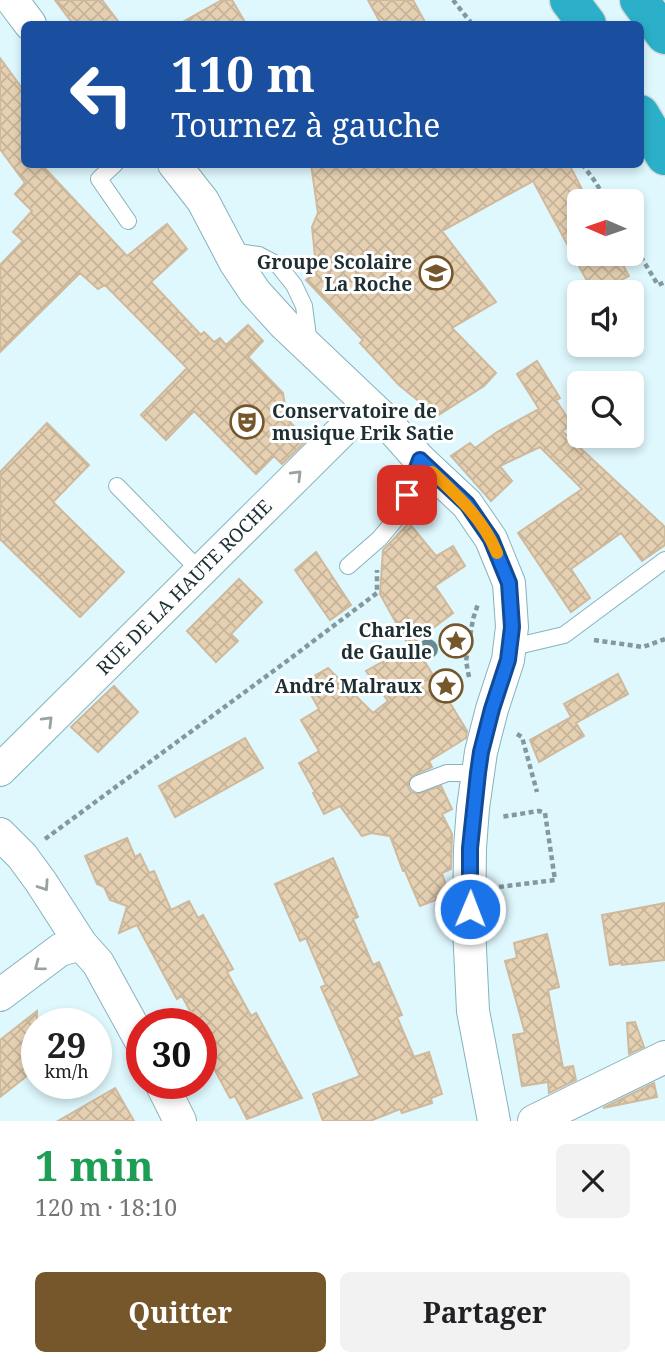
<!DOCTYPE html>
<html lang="fr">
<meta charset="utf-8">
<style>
body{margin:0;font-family:"Noto Serif",serif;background:#f2f2f2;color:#202124;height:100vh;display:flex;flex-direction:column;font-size:26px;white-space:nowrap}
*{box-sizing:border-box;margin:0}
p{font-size:23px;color:#757577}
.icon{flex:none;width:38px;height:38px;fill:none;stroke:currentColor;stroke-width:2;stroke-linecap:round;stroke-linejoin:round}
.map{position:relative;height:1121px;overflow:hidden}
.sheet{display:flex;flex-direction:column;background:#fff;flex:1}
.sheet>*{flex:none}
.top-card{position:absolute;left:21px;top:21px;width:623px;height:147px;border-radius:10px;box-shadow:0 4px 10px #0003;background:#1a4fa0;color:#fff;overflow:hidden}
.needle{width:46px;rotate:272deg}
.buttons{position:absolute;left:567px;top:189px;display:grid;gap:14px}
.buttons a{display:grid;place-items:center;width:77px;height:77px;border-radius:10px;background:#fff;box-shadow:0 4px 10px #0003;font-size:35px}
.speed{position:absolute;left:21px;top:1008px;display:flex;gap:14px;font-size:35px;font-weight:700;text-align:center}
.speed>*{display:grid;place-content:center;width:91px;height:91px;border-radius:50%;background:#fff;box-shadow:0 4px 10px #0003;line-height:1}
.speed small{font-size:18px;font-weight:400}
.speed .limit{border:10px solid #d22;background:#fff;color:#111}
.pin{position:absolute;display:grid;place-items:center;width:60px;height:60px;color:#fff;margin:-30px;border-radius:14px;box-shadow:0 4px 10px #0006}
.me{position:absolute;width:77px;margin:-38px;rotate:1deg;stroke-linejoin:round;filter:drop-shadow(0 0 5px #0008)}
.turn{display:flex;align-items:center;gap:24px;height:147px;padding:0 35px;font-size:32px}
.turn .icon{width:91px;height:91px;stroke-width:2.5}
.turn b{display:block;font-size:49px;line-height:60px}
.round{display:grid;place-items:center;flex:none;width:74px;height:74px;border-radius:10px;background:#f2f2f2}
.overview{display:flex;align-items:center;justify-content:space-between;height:119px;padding:0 35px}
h1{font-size:42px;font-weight:700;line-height:52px;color:#1e9e55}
.action{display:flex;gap:14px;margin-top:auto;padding:14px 35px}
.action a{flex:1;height:80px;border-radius:10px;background:#75572b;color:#fff;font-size:28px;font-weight:700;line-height:80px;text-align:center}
.action a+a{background:#f2f2f2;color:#202124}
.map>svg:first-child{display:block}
.building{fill:url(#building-cross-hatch);stroke:#cfb99c;stroke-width:2}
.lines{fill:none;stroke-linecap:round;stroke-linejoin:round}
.lane-casing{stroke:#88b2bc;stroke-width:18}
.street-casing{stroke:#88b2bc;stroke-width:34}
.highway-casing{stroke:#d6dada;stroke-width:41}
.path{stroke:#83999e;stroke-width:4.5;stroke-dasharray:5 3.5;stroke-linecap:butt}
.lane{stroke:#fff;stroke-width:16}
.street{stroke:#fff;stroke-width:32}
.highway{stroke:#2cafc8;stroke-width:38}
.tree{fill:#658a92}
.oneway{stroke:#99a1a3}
.route-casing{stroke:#114b97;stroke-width:18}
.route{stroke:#1a73e8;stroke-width:12}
.slow{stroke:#f59e0b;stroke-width:12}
.labels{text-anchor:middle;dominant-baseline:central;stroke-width:6;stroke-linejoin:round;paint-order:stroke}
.poi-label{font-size:19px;font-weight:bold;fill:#1d2f33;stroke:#fff;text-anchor:end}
.street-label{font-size:19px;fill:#1d2f33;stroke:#fff}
</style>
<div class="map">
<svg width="665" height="1121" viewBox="0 0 665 1121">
<defs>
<pattern id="building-cross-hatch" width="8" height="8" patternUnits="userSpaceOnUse" patternTransform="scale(1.75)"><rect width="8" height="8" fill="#e6d0b2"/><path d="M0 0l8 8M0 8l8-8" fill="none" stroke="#c5b39a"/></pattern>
</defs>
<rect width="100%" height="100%" fill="#def8fe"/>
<!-- building -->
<path class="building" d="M55,0H102L120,24H73Z
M222,0H232L246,24H179Z
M368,0H413L426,24H381Z
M0,58L24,91V164H41L127,256L167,224L187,249L151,282L201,335L204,332L214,342L220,338L226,345L248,325L263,341L248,357L283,393L287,419L307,440L282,464L274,456L256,474L194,411L166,440L141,415L187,368L105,285L98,289L80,273L0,352V265L23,241L13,232L32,211L15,194L25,183L0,149Z
M311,164H389L391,166L410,164H569L588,201H579V254H617L629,276L598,292H593L533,181L442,231L496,302L452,328L496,373L484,386L437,416L399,385L360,343L363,340L306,280L323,264L315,256L312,227L318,213Z
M537,361L560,398L556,400L572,425L562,431L665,527V545L642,561L621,533L571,569L590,598L571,612L518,533L582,489L540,447L500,466L512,481L491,501L451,456L470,443L475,448L497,432L539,409L517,374Z
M47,423L89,465L53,502L124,572L80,617L0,539V472Z
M409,523L436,556L453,546L465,566L435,586L453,613L409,646L380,594L383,550Z
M316,552L351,605L330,620L295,570Z
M239,579L262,602L231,634L238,641L216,662L187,631Z
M414,644L467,731L466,738L429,761L432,767L414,775L408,782V787L411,792L417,794L441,786L452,809L442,814L452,834L451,869L442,873L449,895L420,906L405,871H403L390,836L371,833L362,836L340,806L324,814L313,793L315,792L299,763L319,751L301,720L319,709L304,682L328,668L373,713L388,701L366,671Z
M618,674L628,694L576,723L584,736L539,762L530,740L571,717L564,704Z
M114,686L138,712L98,752L71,727Z
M245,738L263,768L175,817L159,786Z
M127,838L135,857L140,854L149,873L154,871L171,910L189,901L198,918L203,915L233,969L227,972L251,1016L256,1013L302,1098L247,1119L235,1096L230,1098L201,1045V1024H197L182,996L177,999L137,925L119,933L127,906L110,900L104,887L97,884L85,856Z
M333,858L358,917L353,919L373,965L379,962L402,1015L397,1017L414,1057L429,1052L442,1094L431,1098L432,1103L402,1113L400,1109L370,1121H323L313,1094L360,1076L321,987L326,985L306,938L300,941L275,884Z
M665,903V960L622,965V963L610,965L602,915Z
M547,934L559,987L548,990L563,1068L573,1066L576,1080L549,1093L548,1082L522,1086L513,1035L525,1033L505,961L517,958L514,943Z
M37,1011V1068L0,1097V1040Z
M635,1022L644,1047L629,1054L627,1023Z
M654,1083L657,1097L603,1108Z
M115,1088L134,1121H58Z"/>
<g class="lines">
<defs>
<path id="lane" d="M115,164L99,179L128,221
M230,251L259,255L278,265L294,285L304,306L309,344
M117,486L200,571
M348,566L379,539L401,513L420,460
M509,648L564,635L665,560
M418,784L447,773H478"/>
<path id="street" d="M12,0L30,24
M174,164L203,201L235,262L255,292L285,325L381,416L420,460L467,504L491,539L509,583L512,627L508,660L492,709L481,752L473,808L470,848L469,928L473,1011L494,1121
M0,770L368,405
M0,834L22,856L41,882L81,944L98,963L142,1043
M0,995L60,950L81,944
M161,1083L180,1121
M534,1121L665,1057"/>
<path id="highway" d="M569,0L587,24
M639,0L665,35
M640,114L665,156"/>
</defs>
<!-- lane casing -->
<use href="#lane" class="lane-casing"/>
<!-- street casing -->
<use href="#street" class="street-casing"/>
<!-- highway casing -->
<use href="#highway" class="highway-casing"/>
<!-- path -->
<path class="path" d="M453,0L472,24
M582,164L594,180L607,201
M632,242L658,285L665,282
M594,640L643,647L665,639
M469,677L466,661L473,619L478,604
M517,734L522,737L537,792
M45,839L287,661L377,593V570
M499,887L555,880L545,813L539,811L500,817"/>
<!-- lane -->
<use href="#lane" class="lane"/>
<!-- street -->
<use href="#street" class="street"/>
<!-- highway -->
<use href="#highway" class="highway"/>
</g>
<!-- trees -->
<circle class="tree" cx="428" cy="649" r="10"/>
<!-- one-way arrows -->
<defs><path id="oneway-chevron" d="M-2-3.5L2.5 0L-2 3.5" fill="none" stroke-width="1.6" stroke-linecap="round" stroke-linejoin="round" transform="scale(1.75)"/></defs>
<g class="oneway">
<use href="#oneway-chevron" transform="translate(297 475) rotate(-45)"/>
<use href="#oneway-chevron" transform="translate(48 721) rotate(-45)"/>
<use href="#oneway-chevron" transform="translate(44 886) rotate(56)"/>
<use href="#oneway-chevron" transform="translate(39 966) rotate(143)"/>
</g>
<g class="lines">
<defs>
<path id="route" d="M407,495L420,460L467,504L491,539L509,583L512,627L508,660L492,709L481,752L478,773L470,848V909"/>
</defs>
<!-- route casing -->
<use href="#route" class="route-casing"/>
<!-- route -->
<use href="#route" class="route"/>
<!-- slow -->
<path class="slow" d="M432,472C458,496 483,519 497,553"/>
</g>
<!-- icons -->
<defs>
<symbol id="school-ring" viewBox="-11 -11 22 22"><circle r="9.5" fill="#fff" stroke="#75572b" stroke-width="1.5"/><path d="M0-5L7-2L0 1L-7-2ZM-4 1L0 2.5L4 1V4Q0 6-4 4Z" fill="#75572b"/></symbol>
<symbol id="theatre-ring" viewBox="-11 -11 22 22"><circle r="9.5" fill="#fff" stroke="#75572b" stroke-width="1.5"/><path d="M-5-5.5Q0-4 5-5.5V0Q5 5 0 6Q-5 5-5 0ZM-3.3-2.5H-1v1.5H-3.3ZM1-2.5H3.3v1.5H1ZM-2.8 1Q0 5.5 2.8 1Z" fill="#75572b"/></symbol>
<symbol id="sight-ring" viewBox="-11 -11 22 22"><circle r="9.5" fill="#fff" stroke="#75572b" stroke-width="1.5"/><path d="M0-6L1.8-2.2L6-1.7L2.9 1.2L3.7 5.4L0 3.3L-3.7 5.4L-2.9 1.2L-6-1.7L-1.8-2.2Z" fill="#75572b"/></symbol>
</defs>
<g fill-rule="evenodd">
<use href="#school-ring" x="417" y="254" width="38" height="38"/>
<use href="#theatre-ring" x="228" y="403" width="38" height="38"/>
<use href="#sight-ring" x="437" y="622" width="38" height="38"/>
<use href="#sight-ring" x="427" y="667" width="38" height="38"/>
</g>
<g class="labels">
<!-- poi labels -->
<g class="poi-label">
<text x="412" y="262">Groupe Scolaire<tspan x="412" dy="22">La Roche</tspan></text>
<text x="272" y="411" text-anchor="start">Conservatoire de<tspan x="272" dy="22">musique Erik Satie</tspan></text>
<text x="432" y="630">Charles<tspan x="432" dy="22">de Gaulle</tspan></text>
<text x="422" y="686">André Malraux</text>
</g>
<!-- street labels -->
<g class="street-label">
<text transform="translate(184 587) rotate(-45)">RUE DE LA HAUTE ROCHE</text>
</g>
</g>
</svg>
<div class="buttons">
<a><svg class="needle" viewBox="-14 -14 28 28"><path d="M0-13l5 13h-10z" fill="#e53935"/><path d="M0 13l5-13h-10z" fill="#757577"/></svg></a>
<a><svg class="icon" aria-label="sound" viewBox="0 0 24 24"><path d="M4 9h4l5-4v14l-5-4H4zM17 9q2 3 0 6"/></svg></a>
<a><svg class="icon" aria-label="search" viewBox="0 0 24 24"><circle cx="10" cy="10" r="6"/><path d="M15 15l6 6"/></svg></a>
</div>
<div class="speed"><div>29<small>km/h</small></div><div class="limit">30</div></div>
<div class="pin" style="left:407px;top:495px;background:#d93025"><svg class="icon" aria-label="arrive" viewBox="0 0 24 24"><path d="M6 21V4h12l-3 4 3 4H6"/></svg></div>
<svg class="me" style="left:470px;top:909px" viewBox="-20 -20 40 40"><circle r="17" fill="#1a73e8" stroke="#fff" stroke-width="3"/><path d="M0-11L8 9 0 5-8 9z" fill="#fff"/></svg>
<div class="top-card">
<div class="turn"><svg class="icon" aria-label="left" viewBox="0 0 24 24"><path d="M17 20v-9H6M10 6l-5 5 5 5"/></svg><div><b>110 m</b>Tournez à gauche</div></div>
</div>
</div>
<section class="sheet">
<div class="overview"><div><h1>1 min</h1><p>120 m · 18:10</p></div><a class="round"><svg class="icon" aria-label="close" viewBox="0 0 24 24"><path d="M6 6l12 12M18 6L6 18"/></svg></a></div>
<div class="action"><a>Quitter</a><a>Partager</a></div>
</section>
